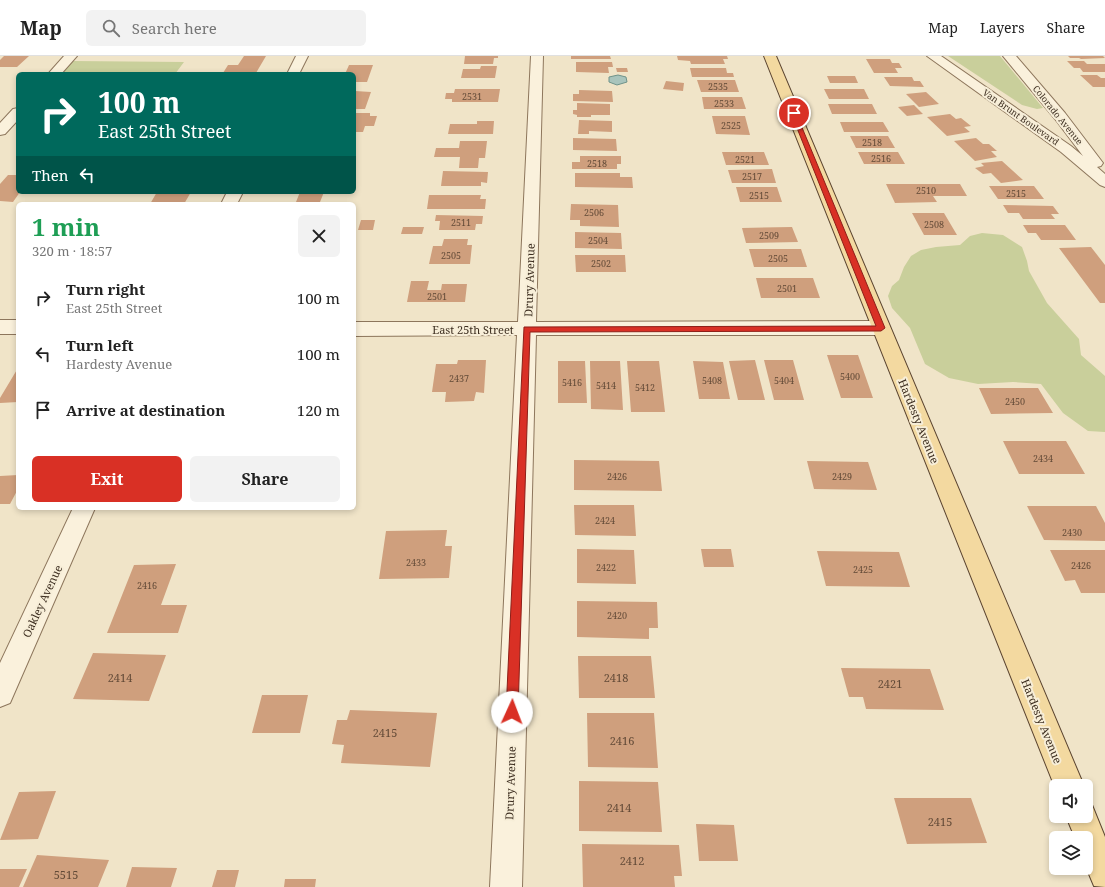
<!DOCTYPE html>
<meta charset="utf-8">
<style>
body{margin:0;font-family:"Noto Serif",serif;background:#f2f2f2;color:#222;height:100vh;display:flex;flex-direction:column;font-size:15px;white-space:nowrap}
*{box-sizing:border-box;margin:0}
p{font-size:13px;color:#767676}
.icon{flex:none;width:22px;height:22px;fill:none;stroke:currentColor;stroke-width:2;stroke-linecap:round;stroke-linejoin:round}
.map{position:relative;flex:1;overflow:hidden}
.drawer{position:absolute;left:16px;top:146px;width:340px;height:308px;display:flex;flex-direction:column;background:#fff;border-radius:6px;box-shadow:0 2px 6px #0003}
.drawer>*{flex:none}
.hud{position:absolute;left:16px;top:16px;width:340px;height:122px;border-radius:6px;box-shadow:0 2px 6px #0003;background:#00695c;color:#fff;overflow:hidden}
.controls{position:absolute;left:1049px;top:723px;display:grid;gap:8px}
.controls a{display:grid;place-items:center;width:44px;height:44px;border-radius:6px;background:#fff;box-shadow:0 2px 6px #0003;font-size:20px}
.pin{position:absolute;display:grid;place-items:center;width:34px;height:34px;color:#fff;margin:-17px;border:2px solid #fff;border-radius:50%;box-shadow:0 1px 4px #0007}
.me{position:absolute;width:44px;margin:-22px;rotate:2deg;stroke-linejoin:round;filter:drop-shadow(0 0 3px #0008)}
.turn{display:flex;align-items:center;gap:14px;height:84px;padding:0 16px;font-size:18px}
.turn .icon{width:52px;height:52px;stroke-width:2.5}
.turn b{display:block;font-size:28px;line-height:34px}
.then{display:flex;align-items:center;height:38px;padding:0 16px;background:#0003;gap:8px;font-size:15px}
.round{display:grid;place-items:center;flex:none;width:42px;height:42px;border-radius:6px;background:#f2f2f2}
.headline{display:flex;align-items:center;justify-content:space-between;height:68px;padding:0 16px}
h1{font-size:24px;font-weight:700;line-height:30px;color:#1e9e55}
.action{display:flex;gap:8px;margin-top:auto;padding:8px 16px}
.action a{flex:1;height:46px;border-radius:6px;background:#d93025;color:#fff;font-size:16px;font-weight:700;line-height:46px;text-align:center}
.action a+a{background:#f2f2f2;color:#222}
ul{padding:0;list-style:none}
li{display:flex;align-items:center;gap:12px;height:56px;padding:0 16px}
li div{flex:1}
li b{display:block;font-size:15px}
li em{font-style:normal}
header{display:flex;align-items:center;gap:24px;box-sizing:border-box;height:56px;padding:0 20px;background:#fff;border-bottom:1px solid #e0e0e0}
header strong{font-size:19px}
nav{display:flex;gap:22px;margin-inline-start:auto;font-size:14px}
.search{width:280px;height:36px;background:#f2f2f2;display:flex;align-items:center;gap:10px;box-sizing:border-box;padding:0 14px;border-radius:6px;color:#767676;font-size:15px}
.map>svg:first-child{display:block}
.green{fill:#c9cf9b}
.water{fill:#a9c4bc;stroke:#6f938a}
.building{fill:#cf9f7d}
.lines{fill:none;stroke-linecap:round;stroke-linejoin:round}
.minor-casing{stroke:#8d765c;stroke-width:2}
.major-casing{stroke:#5b4430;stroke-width:2}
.minor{fill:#faf1dc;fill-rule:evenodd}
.major{fill:#f3d9a0;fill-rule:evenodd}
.route{fill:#d93025;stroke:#8d1f18}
.labels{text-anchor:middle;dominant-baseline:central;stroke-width:4;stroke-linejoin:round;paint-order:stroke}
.number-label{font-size:9px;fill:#624a37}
.far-street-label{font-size:9px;fill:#3d2e20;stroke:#f7eed8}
.street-label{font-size:11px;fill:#3d2e20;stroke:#f7eed8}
.near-number-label{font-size:11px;fill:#624a37}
</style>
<header>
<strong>Map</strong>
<div class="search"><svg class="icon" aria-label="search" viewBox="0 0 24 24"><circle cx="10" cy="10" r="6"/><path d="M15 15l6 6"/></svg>Search here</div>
<nav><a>Map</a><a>Layers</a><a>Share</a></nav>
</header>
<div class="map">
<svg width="1105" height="831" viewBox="0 0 1105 831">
<rect width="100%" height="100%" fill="#f0e4c8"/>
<!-- green -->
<path class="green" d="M948,0H1000L1043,52L1037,53L1022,49Z
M73,5L184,6L175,18H61Z
M982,177L1003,179L1022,191L1027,205L1029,215L1047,247L1079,283L1081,299L1105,320V376L1088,375L1063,357L1041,328L1013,326L978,328L949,322L925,308L910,272L892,252L888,240L892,230L899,224L904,211L911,200L921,194L936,191L960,189L970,180Z"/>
<!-- water -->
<path class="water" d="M618,19L626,21L627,26L617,29L609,26V21Z"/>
<!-- building -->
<path class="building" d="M4,0H29L17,11H0V4Z
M244,0H266L256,17H223L228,9H238Z
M465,0H498V2H494L493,8H464Z
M571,0H610L611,3H571Z
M677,0H727L728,3H723L725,8H691L690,5L678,4Z
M1068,0H1103L1105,2L1081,3L1079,2H1070Z
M866,3H890L892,7H899L902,12H895L898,17H874Z
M1067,5H1084L1087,8H1105V16H1083L1080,12H1074Z
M576,6H612L613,11H608L609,17L576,16Z
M349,9H373L367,26H354V18H345Z
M481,10H497L495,22H461L463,13H480Z
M616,12H627L628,16H617Z
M690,12H726L727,17H733L734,21H692Z
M1080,19H1097L1101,22H1105V31H1093Z
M827,20H855L858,27H830Z
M884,21H912L914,25H920L924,31L890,30Z
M697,24H735L739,36H701Z
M666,25L684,27L683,35L663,33Z
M354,33H356L355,35L371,36L365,53H354Z
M455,33H500L498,46H452V43H445L446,37H454Z
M824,33H864L869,43H829Z
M579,34L612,35L613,46L573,45V38H579Z
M926,36L939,48L919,51L906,38Z
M702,41H742L746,53H704Z
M577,47L610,48V59H591V61H577V59L573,58V54H577Z
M828,48H872L877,58H832Z
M914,49L923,58L907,60L898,51Z
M354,57H370V60H377L374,70H365L363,76H354Z
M950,58L956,63L961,62L971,70L964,71L970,76L947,80L927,61Z
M712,60H745L750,79L716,78Z
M579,64L612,65V76L589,75V78H578Z
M477,65H494L493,78H448L450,68H477Z
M840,66H883L889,76H844Z
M850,80H888L895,92H856Z
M573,82L616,83L617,95L573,94Z
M976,82L983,88H989L997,95H991L997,101L975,105L954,85Z
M460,85H487L485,102H479L478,112H459L460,101H434L436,92H459Z
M722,96H764L769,109H726Z
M858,96H898L905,108H864Z
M580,100H621V108H617V113H572V106H580Z
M1002,105L1023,124L1001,127L991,117L983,118L975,112L984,110L981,107Z
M772,113L776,127H732L728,114Z
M443,115L488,116L487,127L481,126V130H441Z
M575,117H620V121H632L633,132L575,131Z
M8,119H18V136H20L13,146L0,145V128Z
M886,128H960L967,140H933L937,146L895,147Z
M989,130H1034L1044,143H998Z
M736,131H777L782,146H740Z
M157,136H191L184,148H150Z
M300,136H324L320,146H296Z
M429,139H481L480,143H486L485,153H427Z
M571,148L618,149L619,171L580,170V164H570Z
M1003,149L1053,150L1059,158H1051L1055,163H1023L1019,157H1008Z
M912,157H944L957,179H924Z
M436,159L483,160L482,168H476L475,174H439L440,165H435Z
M361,164H375L373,174H358Z
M1023,169H1065L1076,184H1041L1036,177H1028Z
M403,171H424L422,178H401Z
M792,171L798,186L746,187L742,172Z
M575,176L621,177L622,193L575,192Z
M444,183H468L467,189H472L470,208H429L433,190H442Z
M1091,191L1105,209V247H1100L1059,192Z
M749,193H801L807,211H754Z
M575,199H625L626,216H576Z
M756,222H813L820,242H761Z
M411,225H429L427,234H441L442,228H467L465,246H407Z
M827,299H858L873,342H841Z
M458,304H486L484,337L476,336L474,345L445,346L446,336H432L436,308H457Z
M755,304L765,344H738L729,305Z
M764,304H793L804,344H774Z
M558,305H585L587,347H558Z
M590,305H620L623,354L591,353Z
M627,305H659L665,356H631Z
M693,305L723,306L730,343H699Z
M18,312V346L0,347V342Z
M979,332H1038L1053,357L991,358Z
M1003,385H1066L1085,418H1019Z
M574,404L659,405L662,435L574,434Z
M807,405L868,406L877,434L814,433Z
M18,419V433L10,448H0V420Z
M574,449H634L636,480L575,479Z
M1027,450H1096L1105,467V485L1044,484Z
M447,474L445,490H452L449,522L379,523L386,475Z
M577,493L634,494L636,528L577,527Z
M701,493H731L734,511H704Z
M1050,494H1105V537H1081L1075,524L1065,525Z
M817,495L899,496L910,531L826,530Z
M176,508L161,549H187L178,577H107L134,509Z
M577,545L657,546L658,572H649V583L577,581Z
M93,597L166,599L149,645L73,643Z
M578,600H651L655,642H579Z
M841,612L930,613L944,654L866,653L863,641H849Z
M262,639H308L300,677H252Z
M350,654L437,657L430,711L341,707L344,689L332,688L337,664H347Z
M587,657H654L658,712L588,711Z
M579,725L658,726L662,776L579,775Z
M56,735L38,783L0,784L19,736Z
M894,742H971L987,787L907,788Z
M696,768L734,769L738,805H699Z
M582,788L679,789L682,820H674L675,831H583Z
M37,799L109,804L98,831H23Z
M132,811L177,812L171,831H126Z
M0,813H27L19,831H0Z
M217,814H239L235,831H212Z
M285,823H316L315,831H284Z"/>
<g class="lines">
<defs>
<path id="minor" d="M64,0H77L61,18H48Z
M296,0H308L299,18H287Z
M531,0H543L536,266L881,265L888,267L890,272L888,277L881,279H536L522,831H490L517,279L354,280V266H518Z
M927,0H941L1071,90L1083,100L1055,63L1003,0H1016L1065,57L1103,107L1101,110L1097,111L1105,118V131L1100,129L1061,96Z
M18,52V64L5,78L0,79V67L13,53Z
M227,136H243L237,148H221Z
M0,264H18V278H0Z
M73,452H95L10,647L0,651V607Z"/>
<path id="major" d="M764,0H776L1084,730H1056V734Z
M1086,747L1092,749L1105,781V831L1094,830L1086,811V782H1075L1066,760H1086Z"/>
</defs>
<!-- minor casing -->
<use href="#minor" class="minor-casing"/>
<!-- major casing -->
<use href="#major" class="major-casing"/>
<!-- minor -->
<use href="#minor" class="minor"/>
<!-- major -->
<use href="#major" class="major"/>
</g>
<!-- route -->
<path class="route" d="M792,56L796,57L885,272L881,275L530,276L518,656L516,660L512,661L508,660L506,656L524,271L876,270L791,57Z"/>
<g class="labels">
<!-- number labels -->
<g class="number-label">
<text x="718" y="30">2535</text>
<text x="472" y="40">2531</text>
<text x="724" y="47">2533</text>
<text x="731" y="69">2525</text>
<text x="872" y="86">2518</text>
<text x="881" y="102">2516</text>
<text x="745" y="103">2521</text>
<text x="597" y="107">2518</text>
<text x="752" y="120">2517</text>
<text x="926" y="134">2510</text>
<text x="1016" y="137">2515</text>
<text x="759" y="139">2515</text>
<text x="594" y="156">2506</text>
<text x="461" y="166">2511</text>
<text x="934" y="168">2508</text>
<text x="769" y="179">2509</text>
<text x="598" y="184">2504</text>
<text x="451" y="199">2505</text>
<text x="778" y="202">2505</text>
<text x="601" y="207">2502</text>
<text x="787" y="232">2501</text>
<text x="437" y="240">2501</text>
<text x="850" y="320">5400</text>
<text x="459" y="322">2437</text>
<text x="712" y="324">5408</text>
<text x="784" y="324">5404</text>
<text x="572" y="326">5416</text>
<text x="606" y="329">5414</text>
<text x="645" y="331">5412</text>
<text x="1015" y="345">2450</text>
<text x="1043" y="402">2434</text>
<text x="617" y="420">2426</text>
<text x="842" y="420">2429</text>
<text x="605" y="464">2424</text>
<text x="1072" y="476">2430</text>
<text x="416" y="506">2433</text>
<text x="1081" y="509">2426</text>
<text x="606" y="511">2422</text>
<text x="863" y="513">2425</text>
<text x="147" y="529">2416</text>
<text x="617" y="559">2420</text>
</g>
<!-- far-street labels -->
<g class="far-street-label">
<text transform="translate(1058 59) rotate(51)">Colorado Avenue</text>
<text transform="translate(1021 61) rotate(35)">Van Brunt Boulevard</text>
</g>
<!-- street labels -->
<g class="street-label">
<text transform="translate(529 224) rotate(-88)">Drury Avenue</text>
<text x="473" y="273">East 25th Street</text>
<text transform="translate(919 365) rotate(68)">Hardesty Avenue</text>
<text transform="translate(42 545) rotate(-65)">Oakley Avenue</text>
<text transform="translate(1042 665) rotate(68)">Hardesty Avenue</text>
<text transform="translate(510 727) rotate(-88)">Drury Avenue</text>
</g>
<!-- near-number labels -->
<g class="near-number-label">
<text x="120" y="621">2414</text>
<text x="616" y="621">2418</text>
<text x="890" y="627">2421</text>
<text x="385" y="676">2415</text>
<text x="622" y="684">2416</text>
<text x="619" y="751">2414</text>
<text x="940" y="765">2415</text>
<text x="632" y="804">2412</text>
<text x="66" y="818">5515</text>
</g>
</g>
</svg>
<div class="controls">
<a><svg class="icon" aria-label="sound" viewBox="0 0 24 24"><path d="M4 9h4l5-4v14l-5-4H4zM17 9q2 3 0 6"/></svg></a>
<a><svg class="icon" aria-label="layers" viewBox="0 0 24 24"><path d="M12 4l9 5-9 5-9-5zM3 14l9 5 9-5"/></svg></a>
</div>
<div class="pin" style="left:794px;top:57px;background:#d93025"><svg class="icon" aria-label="arrive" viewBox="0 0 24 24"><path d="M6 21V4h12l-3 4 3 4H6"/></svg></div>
<svg class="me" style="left:512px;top:656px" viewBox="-20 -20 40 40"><circle r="19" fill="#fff"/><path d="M0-13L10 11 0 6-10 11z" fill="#d93025"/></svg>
<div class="hud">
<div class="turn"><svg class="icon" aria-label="right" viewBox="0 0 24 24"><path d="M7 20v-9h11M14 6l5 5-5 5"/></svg><div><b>100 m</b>East 25th Street</div></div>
<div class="then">Then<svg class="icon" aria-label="left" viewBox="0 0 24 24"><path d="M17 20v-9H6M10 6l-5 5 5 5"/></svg></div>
</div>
<section class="drawer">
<div class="headline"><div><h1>1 min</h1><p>320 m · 18:57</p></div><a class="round"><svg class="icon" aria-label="close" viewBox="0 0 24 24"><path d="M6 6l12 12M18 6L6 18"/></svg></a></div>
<ul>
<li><svg class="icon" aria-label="right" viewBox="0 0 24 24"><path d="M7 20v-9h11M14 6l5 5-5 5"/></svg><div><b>Turn right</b><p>East 25th Street</p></div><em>100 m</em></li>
<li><svg class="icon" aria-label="left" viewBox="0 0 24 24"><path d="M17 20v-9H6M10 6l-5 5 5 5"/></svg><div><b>Turn left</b><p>Hardesty Avenue</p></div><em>100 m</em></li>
<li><svg class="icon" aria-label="arrive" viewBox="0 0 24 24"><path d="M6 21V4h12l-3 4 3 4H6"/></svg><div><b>Arrive at destination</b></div><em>120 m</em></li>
</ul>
<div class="action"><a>Exit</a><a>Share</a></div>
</section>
</div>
